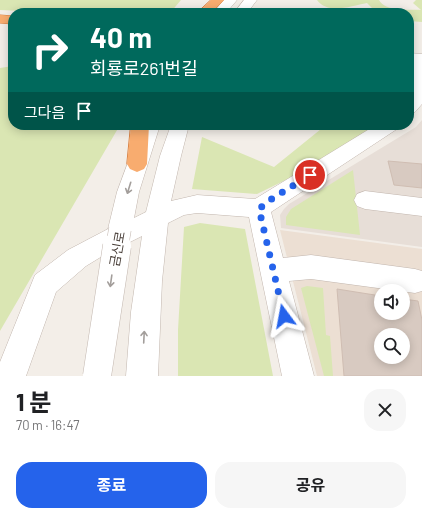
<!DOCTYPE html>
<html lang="ko">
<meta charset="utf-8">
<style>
body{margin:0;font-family:Barlow,"Noto Sans KR",sans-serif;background:#f6f6f6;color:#202124;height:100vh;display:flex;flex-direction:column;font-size:15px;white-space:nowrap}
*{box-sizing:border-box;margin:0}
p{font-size:13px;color:#757577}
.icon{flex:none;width:22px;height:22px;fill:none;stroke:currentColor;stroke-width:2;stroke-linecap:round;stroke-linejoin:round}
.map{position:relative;height:376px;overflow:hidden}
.details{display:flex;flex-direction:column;background:#fff;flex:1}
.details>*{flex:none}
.guide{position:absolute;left:8px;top:8px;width:406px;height:122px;border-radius:16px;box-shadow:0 2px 10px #0003;background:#00695c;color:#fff;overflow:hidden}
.tools{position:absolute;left:374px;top:284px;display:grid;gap:8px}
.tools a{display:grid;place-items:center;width:36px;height:36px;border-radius:50%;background:#fff;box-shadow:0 2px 10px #0003;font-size:20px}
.pin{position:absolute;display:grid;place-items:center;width:34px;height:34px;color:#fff;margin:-17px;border:2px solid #fff;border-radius:50%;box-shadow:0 1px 4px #0007}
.me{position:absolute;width:44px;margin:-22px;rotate:347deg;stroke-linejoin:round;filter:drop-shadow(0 0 3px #0008)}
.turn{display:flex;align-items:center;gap:14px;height:84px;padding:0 16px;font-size:18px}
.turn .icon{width:52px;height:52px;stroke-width:2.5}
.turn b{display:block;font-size:28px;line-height:34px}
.then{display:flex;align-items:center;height:38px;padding:0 16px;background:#0003;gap:8px;font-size:15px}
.round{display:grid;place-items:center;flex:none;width:42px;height:42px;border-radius:16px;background:#f6f6f6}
.overview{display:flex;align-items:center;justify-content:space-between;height:68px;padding:0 16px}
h1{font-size:24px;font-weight:700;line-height:30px}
.cta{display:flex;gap:8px;margin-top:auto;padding:8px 16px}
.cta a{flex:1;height:46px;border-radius:16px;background:#2563eb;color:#fff;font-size:16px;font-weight:700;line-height:46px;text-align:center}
.cta a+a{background:#f6f6f6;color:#202124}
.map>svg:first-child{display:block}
.residential{fill:#e7ded7}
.education{fill:#ecdfd3;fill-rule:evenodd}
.green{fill:#dae6b3}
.building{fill:#d8cac1;stroke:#cfbdb2;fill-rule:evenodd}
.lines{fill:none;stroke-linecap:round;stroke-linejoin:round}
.minor-casing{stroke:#c2b6ae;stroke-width:1}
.highway-casing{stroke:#d77e3f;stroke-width:1}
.minor{fill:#fff;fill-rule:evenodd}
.highway{fill:#f8ac6f;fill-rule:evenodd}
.minor-bridge-far1-casing{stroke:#c2b6ae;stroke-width:23;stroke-linecap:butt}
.minor-bridge-casing{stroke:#c2b6ae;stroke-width:29;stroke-linecap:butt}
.minor-bridge-far1{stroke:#fff;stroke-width:22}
.minor-bridge{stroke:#fff;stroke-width:28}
.oneway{stroke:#a39e9b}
.route{stroke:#2563eb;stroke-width:7;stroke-dasharray:0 12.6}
.labels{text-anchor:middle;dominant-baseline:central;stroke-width:4;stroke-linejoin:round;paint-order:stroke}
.street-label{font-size:13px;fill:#473d37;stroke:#fff}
</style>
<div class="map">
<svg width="422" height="376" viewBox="0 0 422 376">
<rect width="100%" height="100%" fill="#f3eee8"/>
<!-- residential -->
<path class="residential" d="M422,120V247L281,228L280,215L284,209L289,204L416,127Z"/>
<!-- education -->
<path class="education" d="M280,230L422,249V376H317ZM381,291H403V313H381ZM381,335H403V357H381Z"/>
<!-- green -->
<path class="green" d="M0,0H181L170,13H70L0,10Z
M317,0H379C385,12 409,9 421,10L413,3L416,0H422V22L409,21V13L374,10L367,3C351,6 328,15 317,0Z
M13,66V125H120L0,331V68Z
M326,125H383L296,175L257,194L192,189L202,137L274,167Z
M353,170L360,235L286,225V217L291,209Z
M200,223L245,229L273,376H178V330L184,227Z
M307,286L323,288L326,335L330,336L333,376H324L301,288Z"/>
<!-- building -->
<path class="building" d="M388,161L422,164V188L394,185Z
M337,289L381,296V313H403V299L418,301L422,320V376H344ZM381,335H403V357H381Z"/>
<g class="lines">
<defs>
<path id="minor" d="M224,0H237L226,13H213Z
M244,0H257L247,13H234Z
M409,53L422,54V104L415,112L409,114V97L411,94V63H409Z
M142,125H160L139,192L134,218L146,212L160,156L171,125H189L181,156L171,201L197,195L255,199L376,125H399L397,129L271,212L283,258L311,255L415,269L422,271V291L415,293L311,279L289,281L314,376H282L249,217L197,213L184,215L168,223L162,281L158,376H126L131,312L142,236L104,255L86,266L56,292L26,376H0V362L35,275L68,250L108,229L117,192Z
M365,191L422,198V216L365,209L357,206L354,200L357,194Z"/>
<path id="highway" d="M211,0H224L211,13H197Z
M0,15L13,16V24L0,23Z
M131,125H149L147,164L144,169L137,172L130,169L127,164Z"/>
</defs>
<!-- minor casing -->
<use href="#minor" class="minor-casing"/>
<!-- highway casing -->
<use href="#highway" class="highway-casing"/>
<!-- minor -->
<use href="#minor" class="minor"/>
<!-- highway -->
<use href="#highway" class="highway"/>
<defs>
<path id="minor-bridge-far1" d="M117,247L120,229"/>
<path id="minor-bridge" d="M97,376L117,246"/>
</defs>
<!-- minor-bridge-far1 casing -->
<use href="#minor-bridge-far1" class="minor-bridge-far1-casing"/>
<!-- minor-bridge casing -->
<use href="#minor-bridge" class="minor-bridge-casing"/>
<!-- minor-bridge-far1 -->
<use href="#minor-bridge-far1" class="minor-bridge-far1"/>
<!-- minor-bridge -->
<use href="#minor-bridge" class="minor-bridge"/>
</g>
<!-- one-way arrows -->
<defs><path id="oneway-shaft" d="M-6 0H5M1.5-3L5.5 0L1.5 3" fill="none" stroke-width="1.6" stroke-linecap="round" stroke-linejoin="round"/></defs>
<g class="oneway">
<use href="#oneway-shaft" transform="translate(129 188) rotate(107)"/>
<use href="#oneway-shaft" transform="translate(111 281) rotate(98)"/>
<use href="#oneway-shaft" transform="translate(144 337) rotate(-87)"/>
</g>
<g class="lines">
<!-- route -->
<path class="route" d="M284,316L259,209L270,200L310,175"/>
</g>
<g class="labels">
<!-- street labels -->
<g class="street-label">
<text transform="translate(117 249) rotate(-80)">금신로</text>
</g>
</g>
</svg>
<div class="tools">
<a><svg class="icon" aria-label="sound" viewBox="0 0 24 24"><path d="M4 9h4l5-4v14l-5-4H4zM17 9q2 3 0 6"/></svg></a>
<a><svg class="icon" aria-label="search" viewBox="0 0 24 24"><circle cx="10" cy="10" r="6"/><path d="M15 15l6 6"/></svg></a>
</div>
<div class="pin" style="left:310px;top:175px;background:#d93025"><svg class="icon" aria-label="arrive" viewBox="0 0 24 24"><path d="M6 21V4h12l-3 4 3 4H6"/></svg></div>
<svg class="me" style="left:284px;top:316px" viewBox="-20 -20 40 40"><path d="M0-17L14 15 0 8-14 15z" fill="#2563eb" stroke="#fff" stroke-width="4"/></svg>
<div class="guide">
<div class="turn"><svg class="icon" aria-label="right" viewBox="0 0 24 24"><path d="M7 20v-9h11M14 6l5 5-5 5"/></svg><div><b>40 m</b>회룡로261번길</div></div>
<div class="then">그다음<svg class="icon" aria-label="arrive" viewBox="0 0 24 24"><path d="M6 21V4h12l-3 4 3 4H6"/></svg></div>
</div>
</div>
<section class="details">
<div class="overview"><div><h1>1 분</h1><p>70 m · 16:47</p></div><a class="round"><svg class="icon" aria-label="close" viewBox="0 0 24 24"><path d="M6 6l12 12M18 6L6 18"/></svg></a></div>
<div class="cta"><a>종료</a><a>공유</a></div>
</section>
